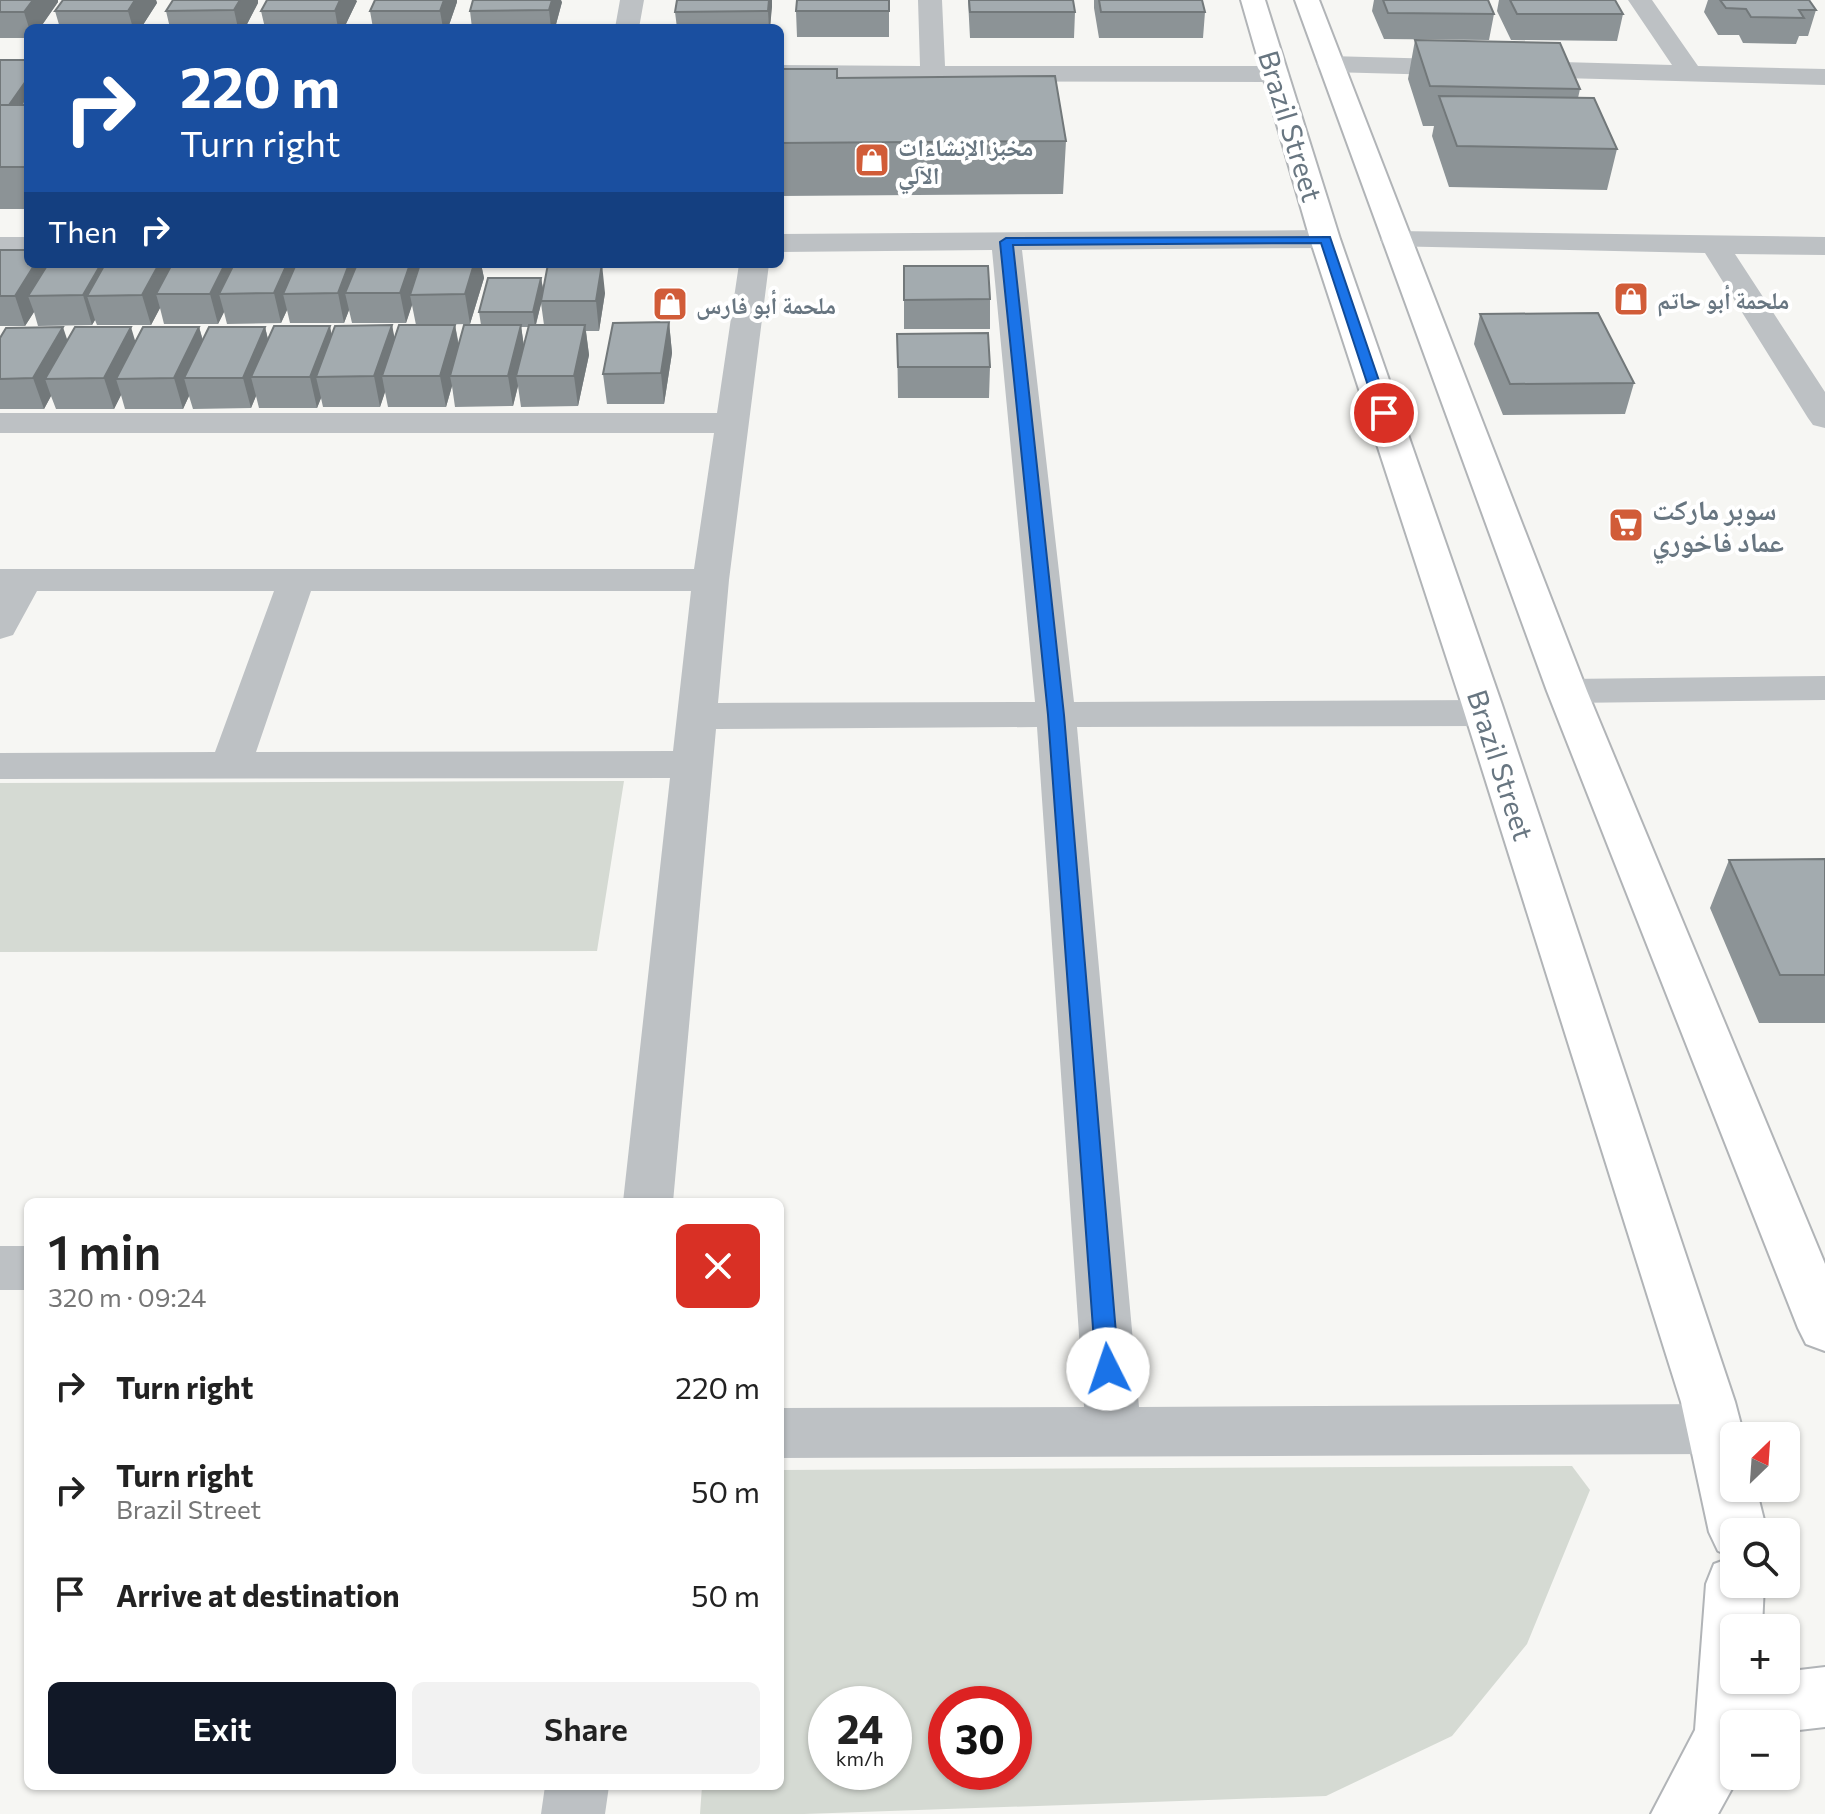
<!DOCTYPE html>
<meta charset="utf-8">
<style>
body{margin:0;font-family:Commissioner,"Noto Naskh Arabic",sans-serif;background:#f2f2f2;color:#222;height:100vh;display:flex;flex-direction:column;font-size:30px;white-space:nowrap}
*{box-sizing:border-box;margin:0}
p{font-size:26px;color:#767676}
.icon{flex:none;width:44px;height:44px;fill:none;stroke:currentColor;stroke-width:2;stroke-linecap:round;stroke-linejoin:round}
.map{position:relative;flex:1;overflow:hidden}
.side{position:absolute;left:24px;top:1198px;width:760px;height:592px;display:flex;flex-direction:column;background:#fff;border-radius:12px;box-shadow:0 2px 6px #0004}
.side>*{flex:none}
.hud{position:absolute;left:24px;top:24px;width:760px;height:244px;border-radius:12px;box-shadow:0 2px 6px #0004;background:#1a4fa0;color:#fff;overflow:hidden}
.needle{width:52px;rotate:25deg}
.tools{position:absolute;left:1720px;top:1422px;display:grid;gap:16px}
.tools a{display:grid;place-items:center;width:80px;height:80px;border-radius:12px;background:#fff;box-shadow:0 2px 6px #0004;font-size:40px}
.speed{position:absolute;left:808px;top:1686px;display:flex;gap:16px;font-size:40px;font-weight:700;text-align:center}
.speed>*{display:grid;place-content:center;width:104px;height:104px;border-radius:50%;background:#fff;box-shadow:0 2px 6px #0004;line-height:1}
.speed small{font-size:20px;font-weight:400}
.speed .limit{border:12px solid #d22;background:#fff;color:#111}
.pin{position:absolute;display:grid;place-items:center;width:68px;height:68px;color:#fff;margin:-34px;border:4px solid #fff;border-radius:50%;box-shadow:0 2px 8px #0007}
.me{position:absolute;width:88px;margin:-44px;rotate:356deg;stroke-linejoin:round;filter:drop-shadow(0 0 6px #0008)}
.turn{display:flex;align-items:center;gap:28px;height:168px;padding:0 24px;font-size:36px}
.turn .icon{width:104px;height:104px;stroke-width:2.5}
.turn b{display:block;font-size:56px;line-height:68px}
.then{display:flex;align-items:center;height:76px;padding:0 24px;background:#0003;gap:16px;font-size:30px}
.round{display:grid;place-items:center;flex:none;width:84px;height:84px;border-radius:12px;background:#f2f2f2}
.head{display:flex;align-items:center;justify-content:space-between;height:136px;padding:0 24px}
h1{font-size:48px;font-weight:600;line-height:60px}
.action{display:flex;gap:16px;margin-top:auto;padding:16px 24px}
.action a{flex:1;height:92px;border-radius:12px;background:#111827;color:#fff;font-size:32px;font-weight:600;line-height:92px;text-align:center}
.action a+a{background:#f2f2f2;color:#222}
ul{padding:0;list-style:none}
li{display:flex;align-items:center;gap:24px;height:104px;padding:0 24px}
li div{flex:1}
li b{display:block;font-size:30px}
li em{font-style:normal}
.map>svg:first-child{display:block}
.green{fill:#d5dad3;fill-rule:evenodd}
.lines{fill:none;stroke-linecap:round;stroke-linejoin:round}
.trunk-casing{stroke:#b1b4b7;stroke-width:4}
.minor{fill:#bdc1c4;fill-rule:evenodd}
.trunk{fill:#fff;fill-rule:evenodd}
.wall{fill:#8c9396;fill-rule:evenodd}
.shaded-wall{fill:#72787a}
.building{fill:#a3abaf;stroke:#72787a;stroke-width:2}
.route{fill:#1a73e8;stroke:#114b97;stroke-width:2}
.labels{text-anchor:middle;dominant-baseline:central;stroke-width:8;stroke-linejoin:round;paint-order:stroke}
.far-poi-label{font-size:24px;font-weight:bold;fill:#687681;stroke:#fff;text-anchor:start}
.street-label{font-size:28px;fill:#687681;stroke:#fff}
.poi-label{font-size:28px;font-weight:bold;fill:#687681;stroke:#fff;text-anchor:start}
</style>
<div class="map">
<svg width="1825" height="1814" viewBox="0 0 1825 1814">
<rect width="100%" height="100%" fill="#f6f6f3"/>
<!-- green -->
<path class="green" d="M624,781L597,951L0,952V783Z
M1572,1466L1590,1490L1527,1644L1452,1736L1326,1796L804,1814H700L702,1786H780V1470ZM826,1704H894V1772H826ZM946,1704H1014V1772H946Z"/>
<g class="lines">
<defs>
<path id="trunk" d="M1241,0H1265L1340,239L1501,702L1735,1402L1744,1436H1734V1488H1756L1767,1532H1734V1584H1764L1762,1628H1734V1680H1760V1685L1769,1680H1786V1673L1791,1671L1825,1667V1727L1799,1730L1786,1738V1724H1734V1776H1739L1718,1814H1651L1695,1730L1706,1584L1714,1564L1733,1557L1718,1551L1709,1532L1681,1402L1461,702L1310,239Z
M1295,0H1319L1587,691L1825,1264V1351L1806,1344L1798,1328L1547,691Z"/>
</defs>
<!-- trunk casing -->
<use href="#trunk" class="trunk-casing"/>
<!-- minor -->
<path class="minor" d="M620,0H644L639,28H615Z
M918,0H942L945,66H1276L1285,69L1289,74L1285,79L1276,82L780,81V65L920,66Z
M1628,0H1652L1698,66L1825,69V85L1329,72L1320,69L1316,64L1320,59L1329,56L1672,65Z
M1325,230L1335,233L1340,239L1335,245L1325,248L1022,250L1074,702L1484,700L1498,704L1504,713L1498,722L1484,726L1077,727L1139,1407L1715,1404L1735,1412L1743,1429L1739,1436H1734V1447L1715,1454L780,1458V1408L1084,1407L1037,727L716,729L673,1202H623L670,778L0,779V753L215,752L274,591H37L13,635L0,639V569H694L714,433H0V413H717L739,264H769L729,580L718,703L1035,702L992,250L780,252V234ZM311,591H691L673,751L256,752Z
M1395,231L1825,237V255L1735,254L1825,392V428L1813,425L1808,418L1705,253L1385,246L1380,240L1385,234Z
M0,237H28V255H0Z
M1825,676V700L1567,703L1553,700L1547,691L1553,682L1567,679Z
M0,1246H28V1290H0Z
M545,1786H609L605,1814H541Z"/>
<!-- trunk -->
<use href="#trunk" class="trunk"/>
</g>
<!-- wall -->
<path class="wall" d="M0,0H58V2L40,28H28V38H0Z
M63,0H156L157,3L141,28H60L55,11Z
M173,0H258V3L245,28H170L166,11Z
M677,0H772L770,28H677L675,12Z
M889,0V37H797L796,11Z
M968,0H1073L1075,12L1074,38H970Z
M1094,0H1202L1205,12L1203,38H1099L1094,8Z
M1374,0H1488L1494,14L1489,40L1384,39L1372,11Z
M1499,0H1615L1623,14L1617,41L1511,40L1497,11Z
M1708,0H1809L1816,10L1808,36H1799L1796,44L1743,43L1739,35H1718L1704,12Z
M357,1L344,28H265L261,11Z
M457,2L448,28H373L370,11Z
M562,2L555,28H472L470,11Z
M1415,40L1580,89L1578,98L1617,149L1607,190L1449,187L1432,136L1434,126H1423L1408,79Z
M0,60H28V209H0Z
M780,69L837,78L1066,141L1063,194L780,196Z
M0,250L28,264H170L171,265L172,264H419L420,266V264H481L484,278L470,324L416,325L412,305L406,323H352L349,310L344,323H290L287,310L281,323L227,324L224,312L218,324H164L160,308L151,325H97L95,320L92,325L38,326L34,312L25,326H0Z
M904,266L990,299V329H904Z
M541,278L543,290L605,293L599,331H586L589,355L578,406L521,407L518,386L513,406L455,407L452,386L446,407H388L385,392L380,407H323L321,398L317,408H259L256,396L251,408L193,409L189,396L183,409H125L121,395L114,409H56L51,396L44,409H0V338L135,342L199,327L203,340L265,327L268,339L332,335L392,325L394,339L455,325L459,345L481,325L479,312ZM541,303L544,325H536ZM521,327H529L524,346Z
M1480,314L1634,383L1625,414L1503,415L1474,344Z
M669,322L672,353L664,404H607L603,374Z
M897,334L990,367L989,398H898Z
M1825,859V1023H1759L1710,908L1729,860Z"/>
<!-- shaded-wall -->
<path class="shaded-wall" d="M33,0H58V2L40,28H29L24,12Z
M135,0H156L157,3L141,28H133L128,11Z
M240,0H258V3L245,28H238L234,10Z
M340,0H356L357,1L344,28H338L335,11Z
M444,0H457V2L448,28H443L440,11Z
M552,0H561L562,2L555,28H551L549,10Z
M769,0H772V7L770,28H769L768,11Z
M28,78V112L3,113Z
M35,264H48L28,296L34,312L25,326L15,296Z
M101,264H114L87,296L95,320L92,325L83,295Z
M159,264H170L174,279L156,294L160,308L151,325L142,295Z
M225,264H236L219,294L224,312L218,324L210,294Z
M287,264H298L283,294L287,310L281,323L274,293Z
M349,264H359L345,293L349,310L344,323L338,293Z
M410,264H419L422,277L410,295L412,305L406,323L400,293Z
M474,264H481L484,278L470,324L465,294Z
M602,264L605,293L599,331L596,301Z
M541,278L544,293L535,327L533,312Z
M669,322L672,353L664,404L661,373Z
M392,325L398,355L382,376L385,392L380,407L374,376Z
M455,325L460,355L450,376L452,386L446,407L440,376Z
M521,325L525,355L516,376L518,386L513,406L508,376Z
M585,325L589,355L578,406L574,376Z
M330,326L336,356L316,377L321,398L317,408L310,377Z
M63,327L73,357L45,379L51,396L44,409L33,378Z
M131,327L140,357L116,379L121,395L114,409L104,378Z
M199,327L207,357L184,378L189,396L183,409L174,378Z
M265,327L272,357L251,377L256,396L251,408L243,378Z"/>
<!-- building -->
<path class="building" d="M0,0H33L24,12H0Z
M63,0H135L128,11H55Z
M173,0H240L234,10L166,11Z
M267,0H340L335,11H261Z
M375,0H444L440,11H370Z
M473,0H552L549,10L470,11Z
M677,0H769L768,11L675,12Z
M797,0H889V11H796Z
M969,0H1073L1075,12H970Z
M1099,0H1202L1205,12H1101Z
M1383,0H1488L1494,14L1388,13Z
M1510,0H1615L1623,14H1517Z
M1720,0H1809L1816,10H1799L1804,18L1751,17L1746,9L1726,8Z
M1415,40L1560,43L1580,89L1430,86Z
M0,60H28V78L9,105H0Z
M780,69H837V78L1055,76L1066,141L780,143Z
M28,94V105H21Z
M1439,96L1594,98L1617,149L1457,146Z
M0,105H28V167H0Z
M0,250H28V264H35L15,296H0Z
M48,264H101L83,295L28,296Z
M105,264H159L142,295L87,296Z
M172,264H225L210,294H156Z
M234,264H287L274,293L219,294Z
M296,264H349L338,293L283,294Z
M357,264H410L400,293H345Z
M420,264H474L465,294L410,295Z
M548,264H602L596,301H541Z
M904,266H988L990,299L904,300Z
M488,278H541L533,312H479Z
M1598,313L1634,383L1510,384L1480,314Z
M669,322L661,373L603,374L613,323Z
M392,325L374,376L316,377L335,326Z
M399,325H455L440,376H382Z
M464,325H521L508,376H450Z
M529,325H585L574,376H516Z
M274,326H330L310,377H251Z
M63,327L33,378L0,379V338L6,328Z
M75,327H131L104,378L45,379Z
M143,327H199L174,378L116,379Z
M209,327H265L243,378H184Z
M988,333L990,367H898L897,334Z
M1825,859V975H1780L1729,860Z"/>
<!-- route -->
<path class="route" d="M1330,237L1390,413L1388,416L1377,413L1321,243L1013,245L1064,715L1119,1369L1116,1376L1108,1379L1100,1376L1096,1369L1048,715L1000,242L1006,238Z"/>
<!-- icons -->
<defs>
<symbol id="shop-square" viewBox="-11 -11 22 22"><rect x="-9" y="-9" width="18" height="18" rx="4" fill="#d15c38" stroke="#fff"/><path d="M-5-2.5h2.3a2.7 3.5 0 0 1 5.4 0H5L5.5 6h-11ZM-1.5-2.5h3a1.5 2.3 0 0 0-3 0Z" fill="#fff"/></symbol>
<symbol id="supermarket-square" viewBox="-11 -11 22 22"><rect x="-9" y="-9" width="18" height="18" rx="4" fill="#d15c38" stroke="#fff"/><path d="M-6-5.5h2.5l.6 2H6L4.5 2H-2.5L-4.4-4H-6ZM-1.5 3.2a1.3 1.3 0 1 0 .1 0ZM3 3.2a1.3 1.3 0 1 0 .1 0Z" fill="#fff"/></symbol>
</defs>
<g fill-rule="evenodd">
<use href="#shop-square" x="852" y="140" width="40" height="40"/>
<use href="#shop-square" x="1611" y="279" width="40" height="40"/>
<use href="#shop-square" x="650" y="284" width="40" height="40"/>
<use href="#supermarket-square" x="1606" y="505" width="40" height="40"/>
</g>
<g class="labels">
<!-- far-poi labels -->
<g class="far-poi-label">
<text x="898" y="146">مخبز الإنشاءات<tspan x="898" dy="28">الآلي</tspan></text>
<text x="1657" y="299">ملحمة أبو حاتم</text>
<text x="696" y="304">ملحمة أبو فارس</text>
</g>
<!-- street labels -->
<g class="street-label">
<text transform="translate(1291 126) rotate(73)">Brazil Street</text>
<text transform="translate(1501 765) rotate(72)">Brazil Street</text>
</g>
<!-- poi labels -->
<g class="poi-label">
<text x="1652" y="509">سوبر ماركت<tspan x="1652" dy="32">عماد فاخوري</tspan></text>
</g>
</g>
</svg>
<div class="tools">
<a><svg class="needle" viewBox="-14 -14 28 28"><path d="M0-13l5 13h-10z" fill="#e53935"/><path d="M0 13l5-13h-10z" fill="#767676"/></svg></a>
<a><svg class="icon" aria-label="search" viewBox="0 0 24 24"><circle cx="10" cy="10" r="6"/><path d="M15 15l6 6"/></svg></a>
<a>+</a>
<a>−</a>
</div>
<div class="speed"><div>24<small>km/h</small></div><div class="limit">30</div></div>
<div class="pin" style="left:1384px;top:413px;background:#d93025"><svg class="icon" aria-label="arrive" viewBox="0 0 24 24"><path d="M6 21V4h12l-3 4 3 4H6"/></svg></div>
<svg class="me" style="left:1108px;top:1369px" viewBox="-20 -20 40 40"><circle r="19" fill="#fff"/><path d="M0-13L10 11 0 6-10 11z" fill="#1a73e8"/></svg>
<div class="hud">
<div class="turn"><svg class="icon" aria-label="right" viewBox="0 0 24 24"><path d="M7 20v-9h11M14 6l5 5-5 5"/></svg><div><b>220 m</b>Turn right</div></div>
<div class="then">Then<svg class="icon" aria-label="right" viewBox="0 0 24 24"><path d="M7 20v-9h11M14 6l5 5-5 5"/></svg></div>
</div>
<section class="side">
<div class="head"><div><h1>1 min</h1><p>320 m · 09:24</p></div><a class="round" style="background:#d93025;color:#fff"><svg class="icon" aria-label="close" viewBox="0 0 24 24"><path d="M6 6l12 12M18 6L6 18"/></svg></a></div>
<ul>
<li><svg class="icon" aria-label="right" viewBox="0 0 24 24"><path d="M7 20v-9h11M14 6l5 5-5 5"/></svg><div><b>Turn right</b></div><em>220 m</em></li>
<li><svg class="icon" aria-label="right" viewBox="0 0 24 24"><path d="M7 20v-9h11M14 6l5 5-5 5"/></svg><div><b>Turn right</b><p>Brazil Street</p></div><em>50 m</em></li>
<li><svg class="icon" aria-label="arrive" viewBox="0 0 24 24"><path d="M6 21V4h12l-3 4 3 4H6"/></svg><div><b>Arrive at destination</b></div><em>50 m</em></li>
</ul>
<div class="action"><a>Exit</a><a>Share</a></div>
</section>
</div>
